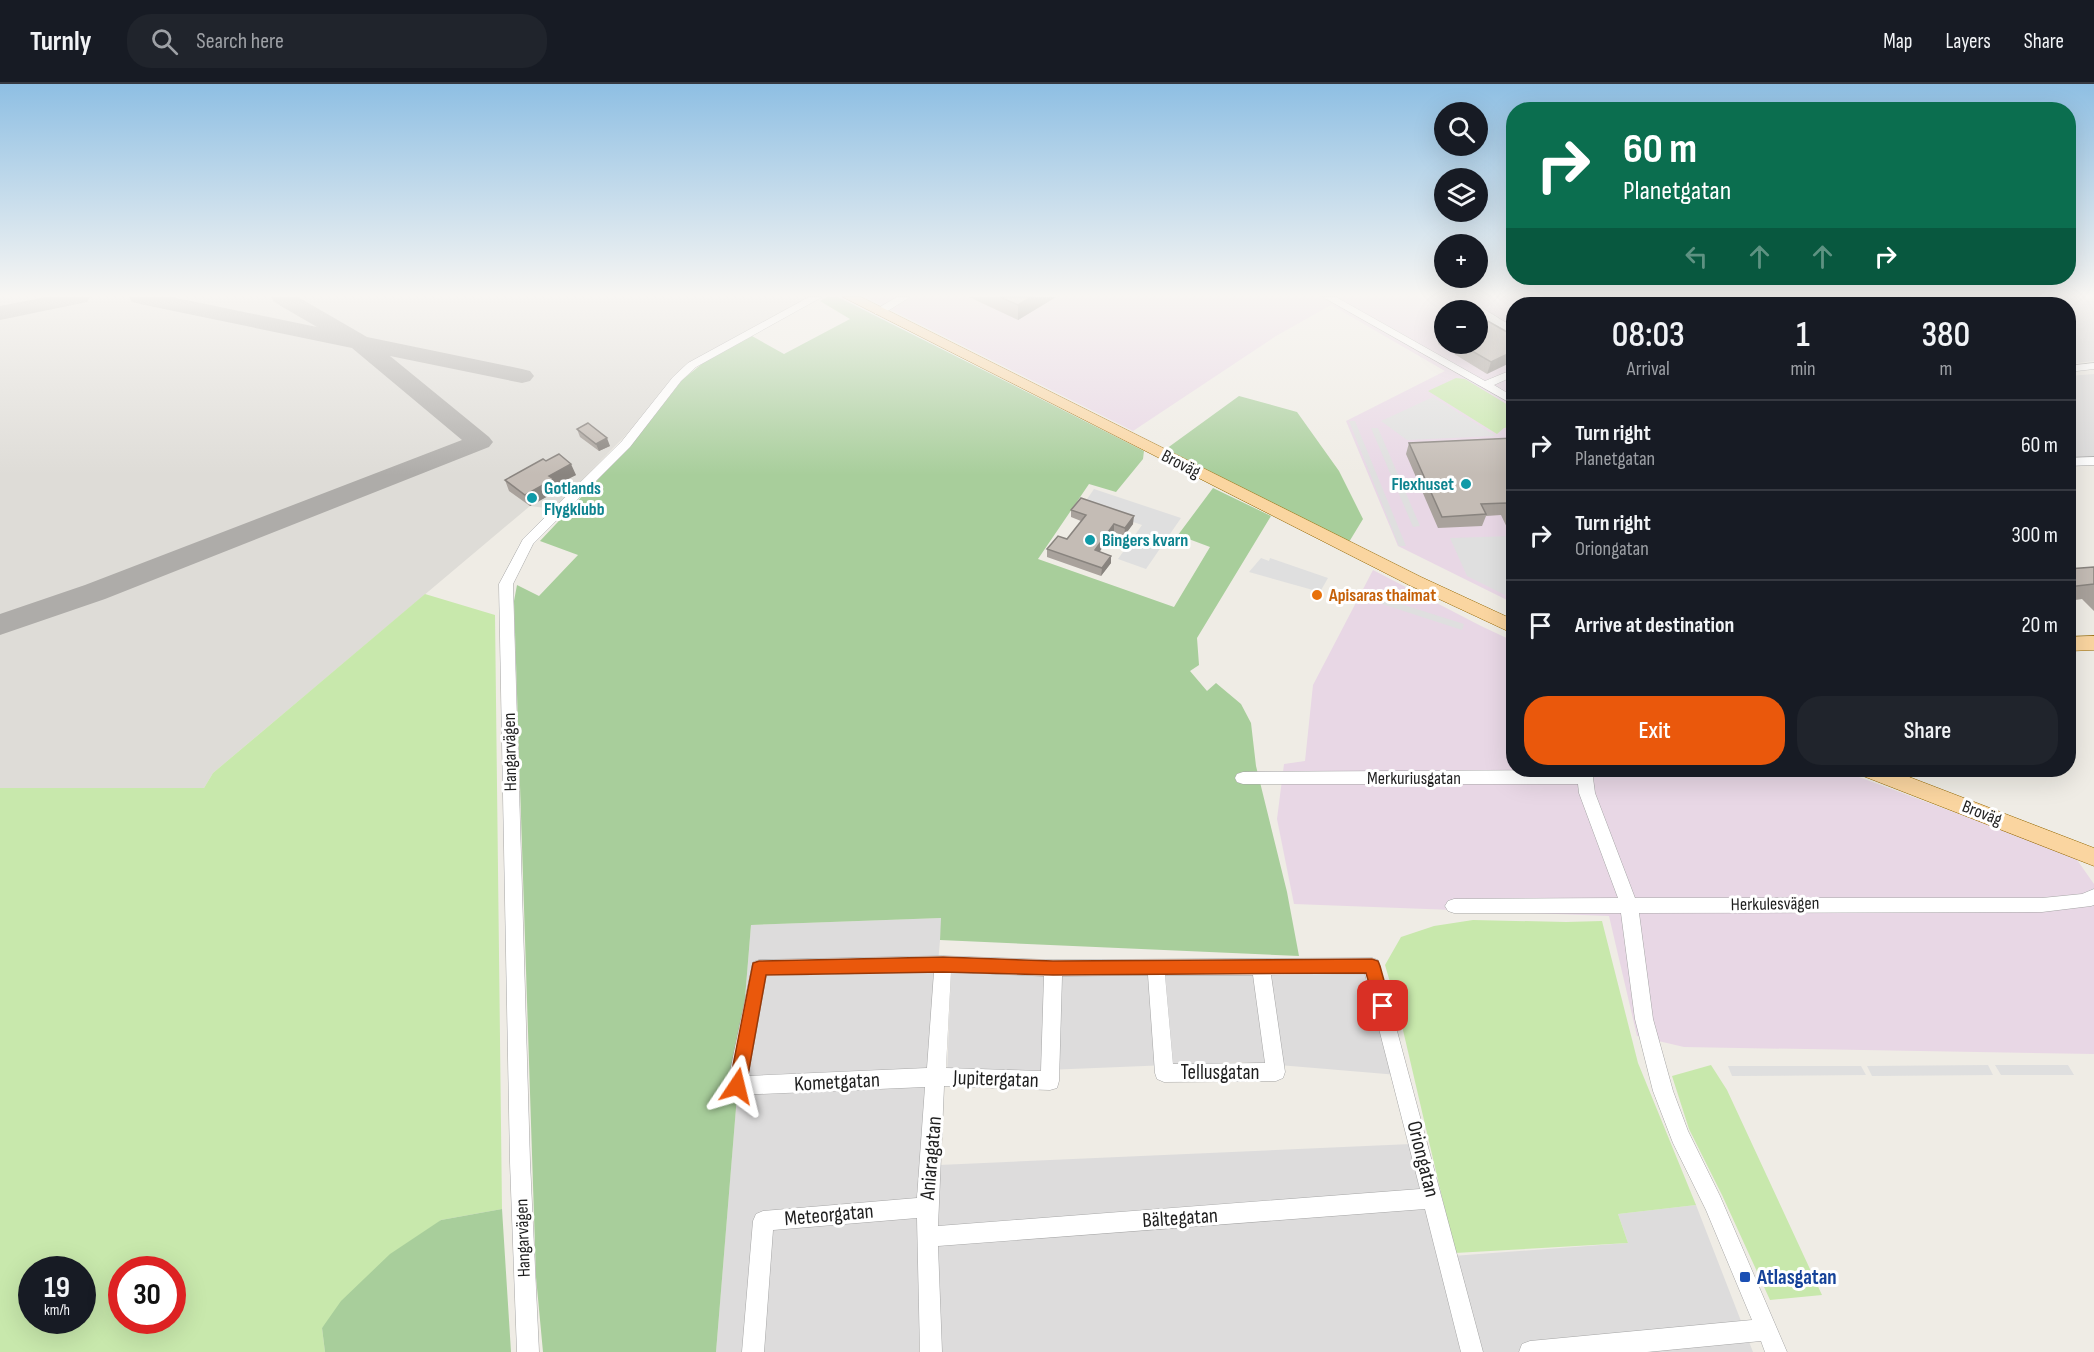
<!DOCTYPE html>
<meta charset="utf-8">
<style>
body{margin:0;font-family:"Sofia Sans Condensed",sans-serif;background:#20242c;color:#f1f3f6;height:100vh;display:flex;flex-direction:column;font-size:22px;white-space:nowrap}
*{box-sizing:border-box;margin:0}
p{font-size:20px;color:#9ea1a6}
.icon{flex:none;width:33px;height:33px;fill:none;stroke:currentColor;stroke-width:2;stroke-linecap:round;stroke-linejoin:round}
.map{position:relative;flex:1;overflow:hidden}
.sheet{position:absolute;left:1506px;top:213px;width:570px;height:480px;display:flex;flex-direction:column;background:#171b24;border-radius:24px;box-shadow:0 6px 24px #0002}
.sheet>*{flex:none}
.banner{position:absolute;left:1506px;top:18px;width:570px;height:183px;border-radius:24px;box-shadow:0 6px 24px #0002;background:#0b6e4f;color:#fff;overflow:hidden}
.controls{position:absolute;left:1434px;top:18px;display:grid;gap:12px}
.controls a{display:grid;place-items:center;width:54px;height:54px;border-radius:50%;background:#171b24;box-shadow:0 6px 24px #0002;font-size:30px}
.speed{position:absolute;left:18px;top:1172px;display:flex;gap:12px;font-size:30px;font-weight:700;text-align:center}
.speed>*{display:grid;place-content:center;width:78px;height:78px;border-radius:50%;background:#171b24;box-shadow:0 6px 24px #0002;line-height:1}
.speed small{font-size:15px;font-weight:400}
.speed .limit{border:9px solid #d22;background:#fff;color:#111}
.pin{position:absolute;display:grid;place-items:center;width:51px;height:51px;color:#fff;margin:-26px;border-radius:12px;box-shadow:0 3px 9px #0006}
.me{position:absolute;width:66px;margin:-33px;rotate:10deg;stroke-linejoin:round;filter:drop-shadow(0 0 4px #0008)}
.turn{display:flex;align-items:center;gap:21px;height:126px;padding:0 18px;font-size:27px}
.turn .icon{width:78px;height:78px;stroke-width:2.5}
.turn b{display:block;font-size:42px;line-height:51px}
.lanes{display:flex;align-items:center;height:57px;padding:0 18px;background:#0003;justify-content:center;gap:30px;direction:ltr}
.lanes .off{opacity:.35}
.eta{display:flex;justify-content:space-evenly;align-items:center;height:102px;text-align:center}
.eta b{font-size:36px;font-weight:600;line-height:42px}
.button{display:flex;gap:12px;margin-top:auto;padding:12px 18px}
.button a{flex:1;height:69px;border-radius:24px;background:#ea580c;color:#fff;font-size:24px;font-weight:600;line-height:69px;text-align:center}
.button a+a{background:#20242c;color:#f1f3f6}
ul{padding:0;list-style:none}
li{display:flex;align-items:center;gap:18px;height:90px;padding:0 18px;border-top:2px solid #363941}
li div{flex:1}
li b{display:block;font-size:22px}
li em{font-style:normal}
header{display:flex;align-items:center;gap:36px;box-sizing:border-box;height:84px;padding:0 30px;background:#171b24;border-bottom:2px solid #363941}
header strong{font-size:28px}
nav{display:flex;gap:33px;margin-inline-start:auto;font-size:21px}
.search{width:420px;height:54px;background:#20242c;display:flex;align-items:center;gap:15px;box-sizing:border-box;padding:0 21px;border-radius:24px;color:#9ea1a6;font-size:22px}
.map>svg:first-child{display:block}
.residential{fill:#dddcdc}
.industrial{fill:#e8d7e5;fill-rule:evenodd}
.airport{fill:#dedcd7}
.grass{fill:#c8e8ac;fill-rule:evenodd}
.forest{fill:#a8ce9b}
.parking{fill:#dfdfdf}
.lines{fill:none;stroke-linecap:round;stroke-linejoin:round}
.taxiway{fill:#aeaca9;fill-rule:evenodd}
.minor-casing{stroke:#a6a6a6;stroke-width:1}
.major-casing{stroke:#966903;stroke-width:1}
.minor{fill:#fff;fill-rule:evenodd}
.major{fill:#fad5a0;fill-rule:evenodd}
.wall{fill:#a9a29c}
.shaded-wall{fill:#89847f}
.building{fill:#c4bcb5;stroke:#89847f;stroke-width:1.5}
.route{fill:#ea580c;stroke:#983908;stroke-width:1.5}
.culture-dot{fill:#0f9aa8;stroke:#fff;stroke-width:2}
.food-dot{fill:#e8710a;stroke:#fff;stroke-width:2}
.transit-dot{fill:#1a4fb4;stroke:#fff;stroke-width:2}
.labels{text-anchor:middle;dominant-baseline:central;stroke-width:6;stroke-linejoin:round;paint-order:stroke}
.street-label{font-size:18px;fill:#1f1f1f;stroke:#fff}
.culture-label{font-size:18px;font-weight:bold;fill:#0d838f;stroke:#fff;text-anchor:start}
.food-label{font-size:18px;font-weight:bold;fill:#c56008;stroke:#fff;text-anchor:start}
.near-street-label{font-size:21px;fill:#1f1f1f;stroke:#fff}
.near-transit-label{font-size:21px;font-weight:bold;fill:#164399;stroke:#fff;text-anchor:start}
</style>
<header>
<strong>Turnly</strong>
<div class="search"><svg class="icon" aria-label="search" viewBox="0 0 24 24"><circle cx="10" cy="10" r="6"/><path d="M15 15l6 6"/></svg>Search here</div>
<nav><a>Map</a><a>Layers</a><a>Share</a></nav>
</header>
<div class="map">
<svg width="2094" height="1268" viewBox="0 0 2094 1268">
<rect width="100%" height="100%" fill="#efece5"/>
<!-- residential -->
<path class="residential" d="M1814,213H2094V277L2069,280L2068,220H1823Z
M2094,290V375L2069,377V292Z
M942,834L920,1079L919,1268H716L751,841Z
M951,887H1368L1398,991L1242,978L947,990Z
M1411,1060L1439,1173L1628,1159L1618,1130L1696,1121L1753,1268H937L939,1081Z"/>
<!-- industrial -->
<path class="industrial" d="M866,213H1597L1610,220H1514L1513,519L1398,462L1346,337L1445,287L1331,221L1276,252L1133,347ZM1444,226H1478V260H1444Z
M1373,486L1481,542L1513,557L1514,686H1840L2075,773L2094,800V970L1684,963L1637,952L1609,832L1294,820L1277,735L1284,680L1305,677L1313,601Z"/>
<!-- airport -->
<path class="airport" d="M0,213H810L686,281L625,352L553,425L530,422L213,689L204,704H0Z"/>
<!-- grass -->
<path class="grass" d="M1456,294L1465,295L1513,324V342L1504,344L1497,350L1428,307Z
M425,510L495,531L502,1125L441,1136L322,1244L325,1268H0V704H204L213,689ZM32,1185H82V1236H32ZM122,1185H172V1236H122Z
M1473,836L1566,838L1602,837L1638,979L1696,1121L1618,1130L1628,1159L1455,1169L1399,929L1385,881L1401,853L1434,842Z
M1711,981L1727,1006L1822,1211L1770,1216L1722,1111L1689,1045L1672,992Z"/>
<!-- forest -->
<path class="forest" d="M827,213H838L1144,367L1143,375L1116,408L1089,400L1038,475L1174,523L1210,463L1178,451L1213,404L1271,432L1197,554L1199,581L1190,587L1207,607L1216,599L1241,620L1251,639L1256,682L1287,808L1299,872L940,856L941,834L751,841L716,1268H543L536,1193L514,517L517,501L539,512L578,471L540,457L636,355L682,296L708,275L752,252L784,270L850,235L820,217Z
M1239,312L1297,328L1339,387L1363,435L1349,458L1166,365Z
M502,1125L511,1268H325L322,1244L341,1217L390,1170L441,1136Z"/>
<!-- parking -->
<path class="parking" d="M1433,313L1496,352L1407,356L1381,337Z
M1349,337H1355L1406,462H1399Z
M1371,344H1378L1420,442L1413,443Z
M1094,405L1181,434L1146,485L1118,475L1142,441L1083,421Z
M1513,452V515L1467,492L1450,454Z
M1261,474L1269,477L1270,474L1328,494L1320,508L1249,488Z
M1385,515L1464,540L1462,546L1382,520Z
M1988,981L1993,991L1872,992L1867,982Z
M1995,981H2068L2074,991H2001Z
M1728,982H1861L1866,991L1732,992Z"/>
<g class="lines">
<!-- taxiway -->
<path class="taxiway" d="M46,213H90L87,218L0,236V222Z
M129,213H172L317,243L274,218L271,213H298L367,253L522,285L530,287L534,292L530,297L522,299L390,272L489,353L493,358L489,363L105,515L0,551V530L85,501L462,356L352,264L140,220L132,218Z"/>
<defs>
<path id="minor" d="M809,213H822L696,283L681,297L630,363L533,460L513,500L530,1078L539,1268H517L510,1078L499,500L523,455L622,357L673,293L688,279Z
M897,213H910L883,230H875V226Z
M1323,213H1336L1485,297L1514,285V292L1494,301L1514,313V321Z
M1448,213C1471,213 1493,232 1514,243V251L1478,231V226H1469Z
M1602,213H1615L1624,220H1612Z
M1899,213H1911L1919,220H1908Z
M2094,279V285L2068,288V282Z
M2094,373V381L2068,382V374Z
M1580,686H1596L1593,694L1595,709L1635,814H2042L2082,810L2094,805V821L2091,822L2042,828L1639,829L1653,935L1673,1007L1688,1047L1720,1112L1787,1268H1765L1761,1257L1647,1268H1519L1522,1260L1530,1257L1752,1236L1706,1126L1673,1059L1653,1007L1635,935L1621,829H1454L1448,827L1445,822L1448,817L1454,815L1618,814L1579,709L1578,700H1243L1237,698L1235,694L1237,690L1243,688Z
M943,872L1053,876L1372,874L1378,876L1483,1268H1461L1425,1125L938,1162L942,1268H920L917,1134L773,1146L764,1268H742L753,1137L756,1130L763,1127L917,1114L925,1003L737,1011L730,1009L727,1002L753,878L759,876ZM934,888L927,984L748,992L766,892ZM951,888L1044,892L1041,987L946,984ZM1365,890L1420,1105L938,1142L944,1002L1050,1006L1057,1004L1059,997L1062,892L1148,891L1155,989L1157,995L1164,998L1276,997L1283,994L1285,988L1271,891ZM1165,891H1253L1265,979L1173,980Z"/>
<path id="major" d="M843,213H861L1421,493L1514,536V550L1409,501Z
M2094,552V566L2068,567V553Z
M1860,686H1891L2094,764V782L1863,692Z"/>
</defs>
<!-- minor casing -->
<use href="#minor" class="minor-casing"/>
<!-- major casing -->
<use href="#major" class="major-casing"/>
<!-- minor -->
<use href="#minor" class="minor"/>
<!-- major -->
<use href="#major" class="major"/>
</g>
<!-- wall -->
<path class="wall" d="M969,213H1056L1018,236Z
M1444,247V260H1478L1514,252L1487,290L1438,260L1442,249Z
M577,345L610,362L599,367L580,353Z
M1514,354V451L1511,452L1501,431L1486,432L1482,442L1438,444L1406,370L1409,359Z
M546,377L576,391L556,401L559,406L530,422L509,407L505,396Z
M1071,426L1133,440L1124,452L1114,448L1099,467L1111,479L1101,492L1047,473V465L1067,455L1081,437L1071,433Z
M2094,483V527L2082,515L2068,517V485Z"/>
<!-- shaded-wall -->
<path class="shaded-wall" d="M1031,213H1056L1018,236V221Z
M1514,267V277L1487,290L1491,278Z
M607,354L610,362L599,367L596,360Z
M571,380L576,391L556,401L559,406L530,422L525,411L549,392Z
M1134,432L1133,440L1124,452L1125,444Z
M1114,440V448L1095,474V466Z
M1111,472V479L1101,492L1102,484Z"/>
<!-- building -->
<path class="building" d="M1000,213H1031L1018,221Z
M1478,232H1479L1514,252V267L1491,278L1460,260H1478Z
M588,339L607,354L596,360L577,345Z
M1514,354V435L1506,419L1481,420L1486,430L1442,433L1409,359Z
M559,370L571,380L549,392L554,395L525,411L505,396L543,375L546,377Z
M1081,414L1134,432L1125,444L1114,440L1095,466L1111,472L1102,484L1047,465L1058,452L1067,455L1086,431L1071,426Z
M2094,483V500L2068,503V485Z"/>
<!-- sky -->
<linearGradient id="sky" x2="0" y2="1"><stop stop-color="#8ebfe3"/><stop offset="0.54" stop-color="#f8f6f3"/><stop offset="1" stop-color="#f8f6f3" stop-opacity="0"/></linearGradient>
<rect width="2094" height="391" fill="url(#sky)"/>
<!-- route -->
<path class="route" d="M943,873L1053,877L1372,875L1378,877L1380,882L1391,922L1389,927L1383,929L1377,927L1366,889L1053,891L943,888L766,891L746,1002L744,1008L737,1010L731,1008L729,1002L753,879L759,877Z"/>
<!-- markers -->
<g class="culture-dot">
<circle cx="1466" cy="400" r="6"/>
<circle cx="532" cy="414" r="6"/>
<circle cx="1090" cy="456" r="6"/>
</g>
<circle class="food-dot" cx="1317" cy="511" r="6"/>
<rect class="transit-dot" x="1739" y="1187" width="12" height="12" rx="3"/>
<g class="labels">
<!-- street labels -->
<g class="street-label">
<text transform="translate(1181 380) rotate(27)">Broväg</text>
<text transform="translate(510 668) rotate(-91)">Hangarvägen</text>
<text x="1414" y="694">Merkuriusgatan</text>
<text transform="translate(1982 729) rotate(21)">Broväg</text>
<text transform="translate(1775 820) rotate(-1)">Herkulesvägen</text>
<text transform="translate(523 1154) rotate(-92)">Hangarvägen</text>
</g>
<!-- culture labels -->
<g class="culture-label">
<text x="1454" y="400" text-anchor="end">Flexhuset</text>
<text x="544" y="404">Gotlands<tspan x="544" dy="21">Flygklubb</tspan></text>
<text x="1102" y="456">Bingers kvarn</text>
</g>
<!-- food labels -->
<g class="food-label">
<text x="1329" y="511">Apisaras thaimat</text>
</g>
<!-- near-street labels -->
<g class="near-street-label">
<text x="1220" y="988">Tellusgatan</text>
<text transform="translate(996 995) rotate(2)">Jupitergatan</text>
<text transform="translate(837 998) rotate(-3)">Kometgatan</text>
<text transform="translate(931 1074) rotate(-85)">Aniaragatan</text>
<text transform="translate(1423 1075) rotate(76)">Oriongatan</text>
<text transform="translate(829 1131) rotate(-5)">Meteorgatan</text>
<text transform="translate(1180 1134) rotate(-4)">Bältegatan</text>
</g>
<!-- near-transit labels -->
<g class="near-transit-label">
<text x="1757" y="1193">Atlasgatan</text>
</g>
</g>
</svg>
<div class="controls">
<a><svg class="icon" aria-label="search" viewBox="0 0 24 24"><circle cx="10" cy="10" r="6"/><path d="M15 15l6 6"/></svg></a>
<a><svg class="icon" aria-label="layers" viewBox="0 0 24 24"><path d="M12 4l9 5-9 5-9-5zM3 14l9 5 9-5"/></svg></a>
<a>+</a>
<a>−</a>
</div>
<div class="speed"><div>19<small>km/h</small></div><div class="limit">30</div></div>
<div class="pin" style="left:1383px;top:922px;background:#d93025"><svg class="icon" aria-label="arrive" viewBox="0 0 24 24"><path d="M6 21V4h12l-3 4 3 4H6"/></svg></div>
<svg class="me" style="left:737px;top:1002px" viewBox="-20 -20 40 40"><path d="M0-17L14 15 0 8-14 15z" fill="#ea580c" stroke="#fff" stroke-width="4"/></svg>
<div class="banner">
<div class="turn"><svg class="icon" aria-label="right" viewBox="0 0 24 24"><path d="M7 20v-9h11M14 6l5 5-5 5"/></svg><div><b>60 m</b>Planetgatan</div></div>
<div class="lanes"><svg class="icon off" aria-label="left" viewBox="0 0 24 24"><path d="M17 20v-9H6M10 6l-5 5 5 5"/></svg><svg class="icon off" aria-label="ahead" viewBox="0 0 24 24"><path d="M12 20V5M6 11l6-6 6 6"/></svg><svg class="icon off" aria-label="ahead" viewBox="0 0 24 24"><path d="M12 20V5M6 11l6-6 6 6"/></svg><svg class="icon" aria-label="right" viewBox="0 0 24 24"><path d="M7 20v-9h11M14 6l5 5-5 5"/></svg></div>
</div>
<section class="sheet">
<div class="eta">
<div><b>08:03</b><p>Arrival</p></div>
<div><b>1</b><p>min</p></div>
<div><b>380</b><p>m</p></div>
</div>
<ul>
<li><svg class="icon" aria-label="right" viewBox="0 0 24 24"><path d="M7 20v-9h11M14 6l5 5-5 5"/></svg><div><b>Turn right</b><p>Planetgatan</p></div><em>60 m</em></li>
<li><svg class="icon" aria-label="right" viewBox="0 0 24 24"><path d="M7 20v-9h11M14 6l5 5-5 5"/></svg><div><b>Turn right</b><p>Oriongatan</p></div><em>300 m</em></li>
<li><svg class="icon" aria-label="arrive" viewBox="0 0 24 24"><path d="M6 21V4h12l-3 4 3 4H6"/></svg><div><b>Arrive at destination</b></div><em>20 m</em></li>
</ul>
<div class="button"><a>Exit</a><a>Share</a></div>
</section>
</div>
